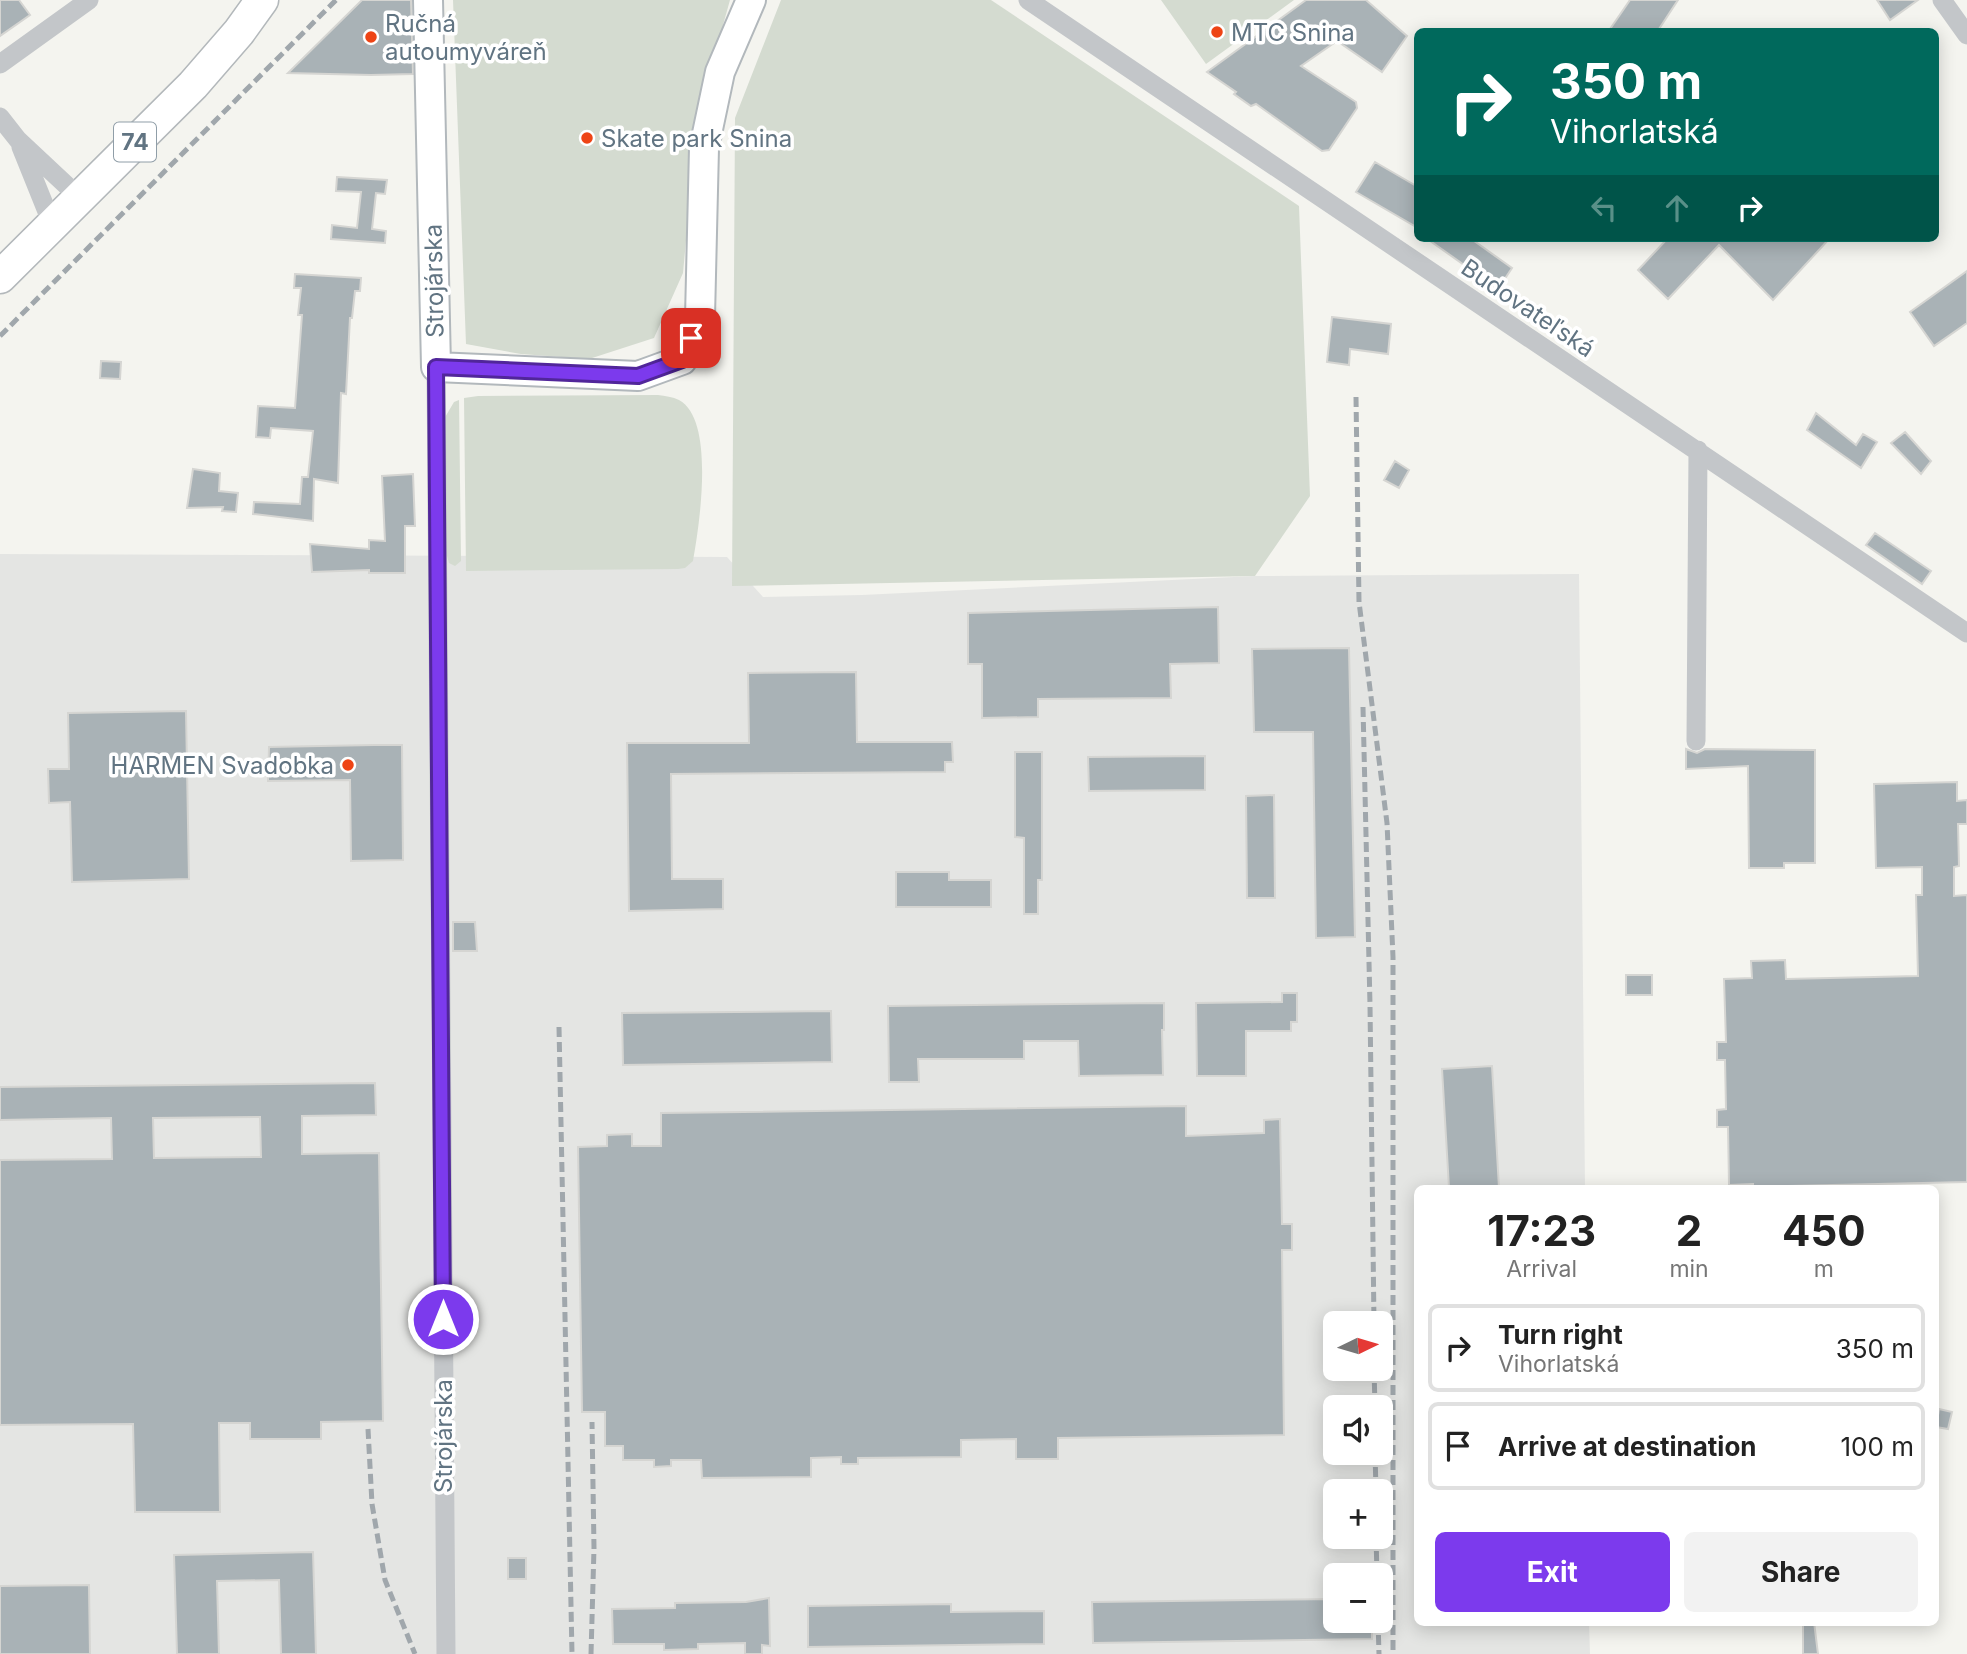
<!DOCTYPE html>
<meta charset="utf-8">
<style>
body{margin:0;font-family:Inter,sans-serif;background:#f2f2f2;color:#222;height:100vh;display:flex;flex-direction:column;font-size:26px;white-space:nowrap}
*{box-sizing:border-box;margin:0}
p{font-size:23px;color:#767676}
.icon{flex:none;width:38px;height:38px;fill:none;stroke:currentColor;stroke-width:2;stroke-linecap:round;stroke-linejoin:round}
.map{position:relative;flex:1;overflow:hidden}
.details{position:absolute;left:1414px;top:1185px;width:525px;height:441px;display:flex;flex-direction:column;background:#fff;border-radius:10px;box-shadow:0 4px 18px #0003}
.details>*{flex:none}
.top-card{position:absolute;left:1414px;top:28px;width:525px;height:214px;border-radius:10px;box-shadow:0 4px 18px #0003;background:#00695c;color:#fff;overflow:hidden}
.needle{width:46px;rotate:85deg}
.buttons{position:absolute;left:1323px;top:1311px;display:grid;gap:14px}
.buttons a{display:grid;place-items:center;width:70px;height:70px;border-radius:10px;background:#fff;box-shadow:0 4px 18px #0003;font-size:35px}
.pin{position:absolute;display:grid;place-items:center;width:60px;height:60px;color:#fff;margin:-30px;border-radius:14px;box-shadow:0 4px 10px #0006}
.me{position:absolute;width:77px;margin:-38px;rotate:0deg;stroke-linejoin:round;filter:drop-shadow(0 0 5px #0008)}
.turn{display:flex;align-items:center;gap:24px;height:147px;padding:0 21px;font-size:32px}
.turn .icon{width:91px;height:91px;stroke-width:2.5}
.turn b{display:block;font-size:49px;line-height:60px}
.lanes{display:flex;align-items:center;height:66px;padding:0 21px;background:#0003;justify-content:center;gap:35px;direction:ltr}
.lanes .off{opacity:.35}
.eta{display:flex;justify-content:space-evenly;align-items:center;height:119px;text-align:center}
.eta b{font-size:42px;font-weight:700;line-height:49px}
.primary-button{display:flex;gap:14px;margin-top:auto;padding:14px 21px}
.primary-button a{flex:1;height:80px;border-radius:10px;background:#7c3aed;color:#fff;font-size:28px;font-weight:700;line-height:80px;text-align:center}
.primary-button a+a{background:#f2f2f2;color:#222}
ul{padding:0;list-style:none}
li{display:flex;align-items:center;gap:21px;height:88px;margin:0 14px 10px;padding:0 7px;border:4px solid #e0e0e0;border-radius:10px}
li div{flex:1}
li b{display:block;font-size:26px}
li em{font-style:normal}
.map>svg:first-child{display:block}
.built{fill:#e4e5e3;fill-rule:evenodd}
.green{fill:#d4dbd0}
.building{fill:#a9b2b6;stroke:#d5d5d2;stroke-width:2;fill-rule:evenodd}
.lines{fill:none;stroke-linecap:round;stroke-linejoin:round}
.secondary-casing{stroke:#b2b8bc;stroke-width:32}
.primary-casing{stroke:#b3b8bb;stroke-width:35}
.minor{stroke:#c3c6c9;stroke-width:19}
.secondary{stroke:#fff;stroke-width:28}
.primary{stroke:#fff;stroke-width:32}
.rail{stroke:#a0a7ac;stroke-width:5;stroke-dasharray:10 5;stroke-linecap:butt}
.route-casing{stroke:#51269a;stroke-width:18}
.route{stroke:#7c3aed;stroke-width:12}
.poi-dot{fill:#ee4415;stroke:#fff;stroke-width:2.5}
.labels{text-anchor:middle;dominant-baseline:central;stroke-width:7;stroke-linejoin:round;paint-order:stroke}
.shield{fill:#fff;stroke:#909ea8;stroke-width:2}
.shield-label{font-size:23px;font-weight:bold;fill:#617482}
.poi-label{font-size:24px;fill:#617482;stroke:#fff;text-anchor:start}
.street-label{font-size:24px;fill:#617482;stroke:#fff}
</style>
<div class="map">
<svg width="1967" height="1654" viewBox="0 0 1967 1654">
<rect width="100%" height="100%" fill="#f4f4ef"/>
<!-- built -->
<path class="built" d="M0,554L727,557L763,597L862,595L1255,576L1579,574L1585,1188H1418V1622H1589L1590,1654H0ZM1335,1323H1381V1368H1335ZM1335,1407H1381V1452H1335ZM1335,1491H1381V1536H1335ZM1335,1575H1381V1620H1335Z"/>
<!-- green -->
<path class="green" d="M453,0H730L692,136L690,198L683,273L654,338L589,359L521,354L466,344Z
M781,0H991L1299,206L1310,496L1255,576L732,586L735,118Z
M1161,0H1294L1206,64Z
M658,395C665,396 673,397 679,400C716,420 699,527 693,561L685,568L678,569L466,571L464,398L478,396Z
M459,400L461,561L455,566L449,563L446,552L444,419L454,402Z"/>
<!-- building -->
<path class="building" d="M0,0H19L30,15L0,36Z
M362,0H411L413,74L371,75L288,73Z
M1306,0H1366L1407,36L1382,72L1337,41L1301,66L1356,102L1357,108L1329,150L1322,151L1256,104L1251,106L1234,94L1236,92L1207,72Z
M1630,0H1678L1657,32H1608Z
M1877,0H1918L1890,20Z
M1375,162L1418,187V228L1356,192Z
M337,177L387,180L385,194L376,193L372,229L386,231L385,243L331,239L332,225L357,228L361,192L336,191Z
M1426,238H1470L1512,268L1498,289Z
M1668,238H1830L1773,300L1719,245L1668,299L1638,270Z
M1967,271V323L1934,346L1910,312Z
M295,274L361,278L360,291H355L352,318H350L346,394L341,393L338,483L314,479L313,521L253,514L254,502L300,504L302,477H308L313,431L271,428L270,438L256,437L258,406L295,408L302,315H298L301,288H294Z
M1332,317L1391,324L1388,354L1350,349L1349,365L1327,362Z
M101,361L121,362L120,379L100,378Z
M1816,413L1856,445L1863,434L1877,442L1861,468L1807,430Z
M1905,432L1931,461L1921,474L1891,443Z
M1395,461L1409,470L1399,488L1384,480Z
M193,469L220,473L219,491L238,493L236,512L222,511L223,507L187,508Z
M413,474L415,526H405V573H369V570L312,572L310,544L369,549V540L385,541L382,476Z
M1875,533L1931,571L1922,584L1866,545Z
M1218,607L1219,663L1170,664L1171,698L1038,699V717L982,718V664H968V613Z
M1349,648L1355,937L1316,938L1313,732H1254L1252,649Z
M856,672L857,742H952L953,762H945V772L671,774L672,879H723V909L629,911L627,743H749L748,673Z
M186,711L189,879L72,882L70,802L49,803L48,769H69L68,713Z
M374,745H402L403,860L351,861L350,780L268,781L269,747Z
M1686,749L1697,753L1705,749L1815,750V863H1784V868H1749L1748,766L1686,769Z
M1015,752H1042V880H1038V914H1024V838L1015,837Z
M1205,756V790L1089,791L1088,757Z
M1957,782V801L1967,800V824H1958L1959,866L1954,867V896L1967,895V1182L1789,1186V1188H1753V1184L1729,1185L1728,1127H1717V1110L1726,1109L1725,1060H1717V1042H1726L1724,979L1752,978L1751,961L1785,960L1786,979L1918,976L1916,895H1922V867L1876,868L1874,784Z
M1274,795L1275,898H1247L1246,796Z
M896,872H949V880H991V907H896Z
M453,922H475L477,951H453Z
M1626,975H1652V995H1626Z
M1282,993H1297V1022H1291V1031H1246V1076H1197L1196,1003L1282,1002Z
M1164,1003V1030H1162L1163,1075L1079,1076L1078,1041H1024V1059H918L919,1082H889L888,1006Z
M831,1011L832,1062L623,1065L622,1013Z
M1492,1066L1499,1188H1449L1442,1069Z
M375,1083L376,1115L302,1116V1154L379,1153L383,1421L321,1422V1439H250V1423H219L220,1512H135L133,1424L0,1425V1160L112,1159L111,1118L0,1120V1087ZM260,1117L261,1157L154,1158L153,1118Z
M1186,1106V1136L1264,1133V1120L1280,1119L1282,1224H1292V1250H1282L1284,1435L1058,1438V1459H1016V1439L961,1440V1457L858,1458V1464H841V1457L811,1458V1477L702,1478L701,1460H671V1466L654,1467V1460H623V1446H605V1412H582L578,1147L607,1146V1135L632,1134V1146H661V1113Z
M1939,1409L1952,1412L1948,1429L1936,1427Z
M313,1552L316,1654H281L279,1580L217,1581L219,1654H177L174,1555Z
M508,1558H526V1579H508Z
M89,1585L90,1654H0V1586Z
M769,1598L770,1646L762,1645V1654H745V1643L698,1644V1649L664,1650V1644H613L612,1609L675,1608V1603L746,1602Z
M1335,1599V1620H1372V1639L1093,1643L1092,1602Z
M951,1604V1612L1044,1611V1644L808,1647V1606Z
M1803,1622H1814L1818,1654H1803Z"/>
<g class="lines">
<defs>
<path id="secondary" d="M428,0L436,367L638,376L682,360L700,317L704,148L720,72L751,0"/>
<path id="primary" d="M0,277L193,85L239,32L262,0"/>
</defs>
<!-- secondary casing -->
<use href="#secondary" class="secondary-casing"/>
<!-- primary casing -->
<use href="#primary" class="primary-casing"/>
<!-- minor -->
<path class="minor" d="M1028,0L1967,633
M1942,0L1967,35
M0,64L89,0
M0,117L18,140L80,198
M21,147L52,224
M436,367L446,1654
M1696,741L1698,450"/>
<!-- secondary -->
<use href="#secondary" class="secondary"/>
<!-- primary -->
<use href="#primary" class="primary"/>
<!-- rail -->
<path class="rail" d="M0,336L336,0
M1356,397L1359,602L1387,823L1393,957V1654
M1363,707L1370,1005L1374,1323
M559,1027L572,1654
M1374,1368L1375,1407
M368,1429L372,1504L385,1580L415,1654
M1375,1452L1376,1491
M1376,1536L1377,1575
M1378,1620L1379,1654
M591,1654L594,1548L592,1422"/>
</g>
<g class="lines">
<defs>
<path id="route" d="M443,1319L436,367L638,376L682,360L691,338"/>
</defs>
<!-- route casing -->
<use href="#route" class="route-casing"/>
<!-- route -->
<use href="#route" class="route"/>
</g>
<!-- markers -->
<g class="poi-dot">
<circle cx="1217" cy="32" r="7"/>
<circle cx="371" cy="37" r="7"/>
<circle cx="587" cy="138" r="7"/>
<circle cx="348" cy="765" r="7"/>
</g>
<g class="labels">
<!-- shield labels -->
<rect class="shield" x="114" y="122.5" width="42" height="39" rx="5"/>
<g class="shield-label">
<text x="135" y="142">74</text>
</g>
<!-- poi labels -->
<g class="poi-label">
<text x="385" y="23">Ručná<tspan x="385" dy="28">autoumyváreň</tspan></text>
<text x="1231" y="32">MTC Snina</text>
<text x="601" y="138">Skate park Snina</text>
<text x="334" y="765" text-anchor="end">HARMEN Svadobka</text>
</g>
<!-- street labels -->
<g class="street-label">
<text transform="translate(434 281) rotate(-91)">Strojárska</text>
<text transform="translate(1528 308) rotate(34)">Budovateľská</text>
<text transform="translate(443 1436) rotate(-90)">Strojárska</text>
</g>
</g>
</svg>
<div class="buttons">
<a><svg class="needle" viewBox="-14 -14 28 28"><path d="M0-13l5 13h-10z" fill="#e53935"/><path d="M0 13l5-13h-10z" fill="#767676"/></svg></a>
<a><svg class="icon" aria-label="sound" viewBox="0 0 24 24"><path d="M4 9h4l5-4v14l-5-4H4zM17 9q2 3 0 6"/></svg></a>
<a>+</a>
<a>−</a>
</div>
<div class="pin" style="left:691px;top:338px;background:#d93025"><svg class="icon" aria-label="arrive" viewBox="0 0 24 24"><path d="M6 21V4h12l-3 4 3 4H6"/></svg></div>
<svg class="me" style="left:443px;top:1319px" viewBox="-20 -20 40 40"><circle r="17" fill="#7c3aed" stroke="#fff" stroke-width="3"/><path d="M0-11L8 9 0 5-8 9z" fill="#fff"/></svg>
<div class="top-card">
<div class="turn"><svg class="icon" aria-label="right" viewBox="0 0 24 24"><path d="M7 20v-9h11M14 6l5 5-5 5"/></svg><div><b>350 m</b>Vihorlatská</div></div>
<div class="lanes"><svg class="icon off" aria-label="left" viewBox="0 0 24 24"><path d="M17 20v-9H6M10 6l-5 5 5 5"/></svg><svg class="icon off" aria-label="ahead" viewBox="0 0 24 24"><path d="M12 20V5M6 11l6-6 6 6"/></svg><svg class="icon" aria-label="right" viewBox="0 0 24 24"><path d="M7 20v-9h11M14 6l5 5-5 5"/></svg></div>
</div>
<section class="details">
<div class="eta">
<div><b>17:23</b><p>Arrival</p></div>
<div><b>2</b><p>min</p></div>
<div><b>450</b><p>m</p></div>
</div>
<ul>
<li><svg class="icon" aria-label="right" viewBox="0 0 24 24"><path d="M7 20v-9h11M14 6l5 5-5 5"/></svg><div><b>Turn right</b><p>Vihorlatská</p></div><em>350 m</em></li>
<li><svg class="icon" aria-label="arrive" viewBox="0 0 24 24"><path d="M6 21V4h12l-3 4 3 4H6"/></svg><div><b>Arrive at destination</b></div><em>100 m</em></li>
</ul>
<div class="primary-button"><a>Exit</a><a>Share</a></div>
</section>
</div>
